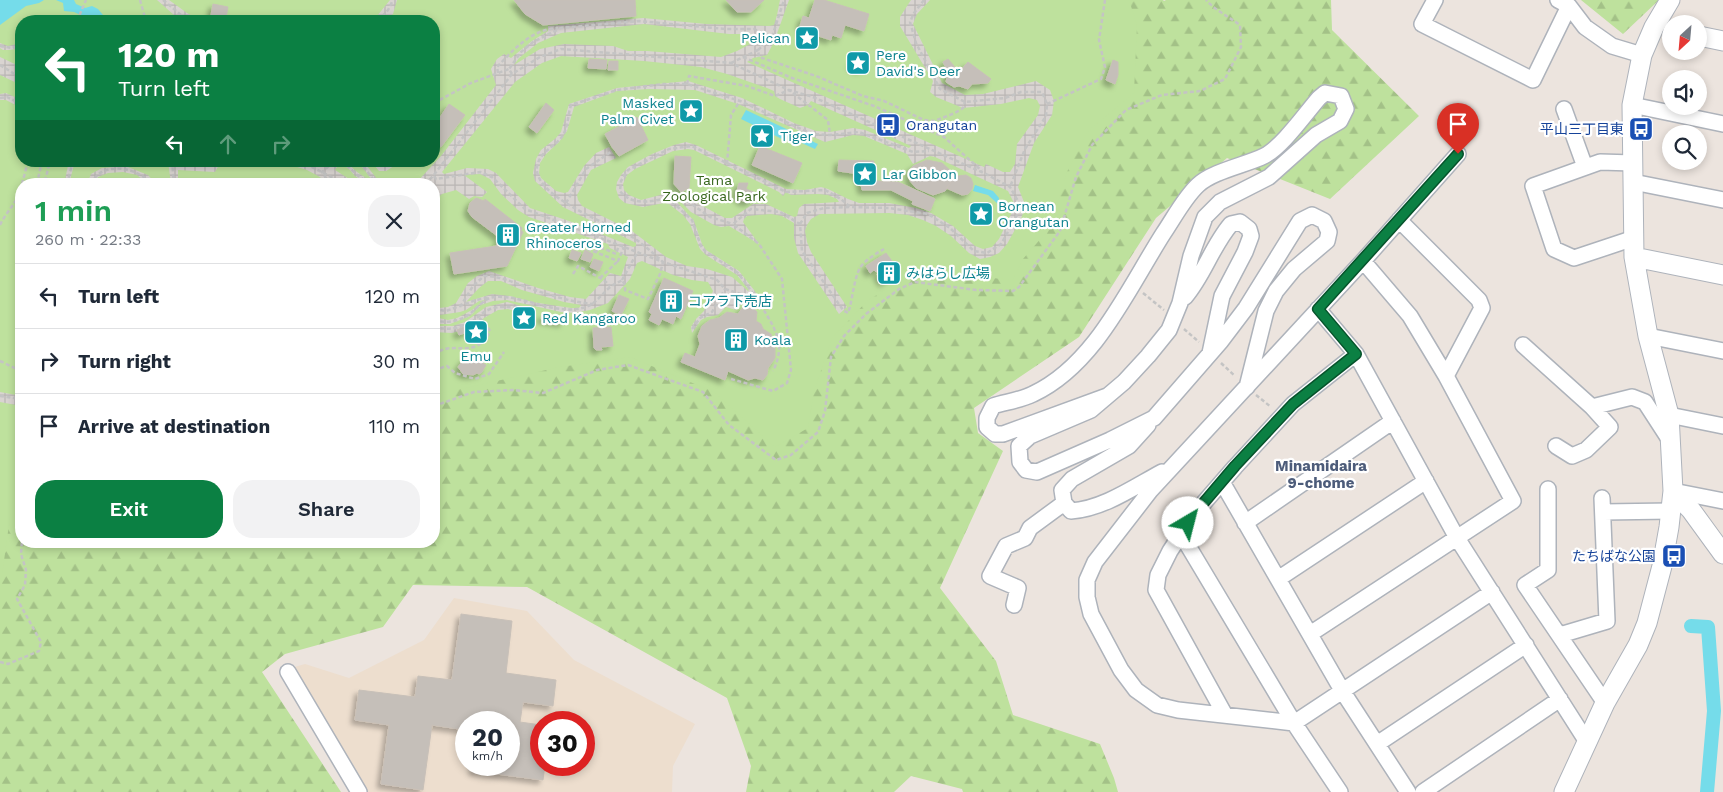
<!DOCTYPE html>
<meta charset="utf-8">
<style>
body{margin:0;font-family:"Work Sans","Noto Sans JP",sans-serif;background:#f2f2f3;color:#1f2937;height:100vh;display:flex;flex-direction:column;font-size:19px;white-space:nowrap}
*{box-sizing:border-box;margin:0}
p{font-size:16px;color:#747a83}
.icon{flex:none;width:28px;height:28px;fill:none;stroke:currentColor;stroke-width:2;stroke-linecap:round;stroke-linejoin:round}
.map{position:relative;flex:1;overflow:hidden}
.sheet{position:absolute;left:15px;top:178px;width:425px;height:370px;display:flex;flex-direction:column;background:#fff;border-radius:20px;box-shadow:0 2px 8px #0003}
.sheet>*{flex:none}
.guide{position:absolute;left:15px;top:15px;width:425px;height:152px;border-radius:20px;box-shadow:0 2px 8px #0003;background:#0b8043;color:#fff;overflow:hidden}
.needle{width:32px;rotate:206deg}
.controls{position:absolute;left:1662px;top:15px;display:grid;gap:10px}
.controls a{display:grid;place-items:center;width:45px;height:45px;border-radius:50%;background:#fff;box-shadow:0 2px 8px #0003;font-size:25px}
.speed{position:absolute;left:455px;top:711px;display:flex;gap:10px;font-size:25px;font-weight:700;text-align:center}
.speed>*{display:grid;place-content:center;width:65px;height:65px;border-radius:50%;background:#fff;box-shadow:0 2px 8px #0003;line-height:1}
.speed small{font-size:12px;font-weight:400}
.speed .limit{border:8px solid #d22;background:#fff;color:#111}
.pin{position:absolute;display:grid;place-items:center;width:42px;height:42px;color:#fff;margin:-51px -21px;border-radius:50% 50% 50% 0;rotate:-45deg;box-shadow:0 0 5px #0007}
.pin .icon{rotate:45deg}
.me{position:absolute;width:55px;margin:-28px;rotate:37deg;stroke-linejoin:round;filter:drop-shadow(0 0 4px #0008)}
.turn{display:flex;align-items:center;gap:18px;height:105px;padding:0 20px;font-size:22px}
.turn .icon{width:65px;height:65px;stroke-width:2.5}
.turn b{display:block;font-size:35px;line-height:42px}
.lanes{display:flex;align-items:center;height:48px;padding:0 20px;background:#0003;justify-content:center;gap:25px;direction:ltr}
.lanes .off{opacity:.35}
.round{display:grid;place-items:center;flex:none;width:52px;height:52px;border-radius:20px;background:#f2f2f3}
.headline{display:flex;align-items:center;justify-content:space-between;height:85px;padding:0 20px}
h1{font-size:30px;font-weight:600;line-height:38px;color:#1e9e55}
.cta{display:flex;gap:10px;margin-top:auto;padding:10px 20px}
.cta a{flex:1;height:58px;border-radius:20px;background:#0b8043;color:#fff;font-size:20px;font-weight:600;line-height:58px;text-align:center}
.cta a+a{background:#f2f2f3;color:#1f2937}
ul{padding:0;list-style:none}
li{display:flex;align-items:center;gap:15px;height:65px;padding:0 20px;border-top:1px solid #e0e1e3}
li div{flex:1}
li b{display:block;font-size:19px}
li em{font-style:normal}
.map>svg:first-child{display:block}
.education{fill:#eddece;fill-rule:evenodd}
.forest{fill:url(#forest-firs)}
.park{fill:#bee19d;fill-rule:evenodd}
.plaza{fill:url(#plaza-grid);fill-rule:evenodd}
.water{fill:#75dcea}
.lines{fill:none;stroke-linecap:round;stroke-linejoin:round}
.canal{stroke:#75dcea;stroke-width:14}
.building{fill:#c5bfb9;stroke:#c8c0b8;filter:url(#shadow)}
.minor-casing{stroke:#aeb3bb;stroke-width:18}
.tertiary-casing{stroke:#aeb3bb;stroke-width:21}
.path{stroke:#c4c4c4;stroke-width:2.5;stroke-dasharray:4 2.5;stroke-linecap:butt}
.minor{stroke:#fff;stroke-width:15}
.tertiary{stroke:#fff;stroke-width:19}
.route-casing{stroke:#07532c;stroke-width:12}
.route{stroke:#0b8043;stroke-width:9}
.labels{text-anchor:middle;dominant-baseline:central;stroke-width:4.5;stroke-linejoin:round;paint-order:stroke}
.culture-label{font-size:14px;fill:#0d838f;stroke:#fff;text-anchor:start}
.transit-label{font-size:14px;fill:#164399;stroke:#fff;text-anchor:end}
.park-label{font-size:14px;fill:#37661d;stroke:#fff}
.neighbourhood-label{font-size:15px;font-weight:bold;fill:#4d5c7a;stroke:#fff}
</style>
<div class="map">
<svg width="1723" height="792" viewBox="0 0 1723 792">
<defs>
<pattern id="forest-firs" width="22" height="20" patternUnits="userSpaceOnUse" patternTransform="scale(1.25)"><rect width="22" height="20" fill="#bee19d"/><path d="M5 1l3.5 6h-7zM16 11l3.5 6h-7z" fill="#a3c187"/></pattern>
<pattern id="plaza-grid" width="8" height="8" patternUnits="userSpaceOnUse" patternTransform="scale(1.25)"><rect width="8" height="8" fill="#d9d4d1"/><path d="M0 4h8M4 0v8" fill="none" stroke="#bab6b4"/></pattern>
<filter id="shadow"><feDropShadow dx="-4" dy="4" stdDeviation="2.5" flood-color="#0004"/></filter>
</defs>
<rect width="100%" height="100%" fill="#ece4de"/>
<!-- education -->
<path class="education" d="M454,598L527,611L574,660L695,724L673,766L672,792H367L291,668L305,664L349,678L424,640ZM466,722H509V765H466ZM541,722H584V765H541Z"/>
<!-- forest -->
<path class="forest" d="M844,0H1163L1164,1L1166,0H1331L1332,30L1419,116L1330,199L1227,158L1156,218L1079,337L974,408L978,433L1003,451L940,588L996,661L1013,715L1100,744L1114,778L1118,792H963L962,789L911,776L894,792H746L751,766L727,698L527,587L413,585L383,627L285,654L262,672L341,792H0V301L21,289V541H434V369Z
M1581,0H1659L1623,34Z"/>
<!-- park -->
<path class="park" d="M0,0H1129L1137,25L1134,93L1087,132L1067,172L1050,228L1023,259L1013,280L920,271L868,300L832,338L814,391L808,428L775,447L714,392L630,357L560,367L434,395V184H21V493L13,496L2,575L0,579ZM21,21H434V161H21Z"/>
<!-- plaza -->
<path class="plaza" d="M157,0H169L187,13L196,18L222,20L297,18L308,21H184L174,15Z
M390,0H397L393,14L383,21H373Z
M780,0H789L774,42L767,55L753,58L747,62L984,167L986,164L1003,172H1010L1015,164L1017,144L1038,115L1040,106L1037,100L1029,98L1001,104L963,108L936,97L930,92L933,81L900,26V17L909,3L911,0H930L917,14L913,24L942,83L965,95L983,94L1036,81L1050,90L1054,101L1052,115L1034,143L1018,187L1024,202V210L1021,219L1007,244L999,253L990,257L980,259L969,253L951,236L936,226L923,220L908,215L889,213L820,214L811,219L807,225L805,231L807,242L811,252L847,307L839,314L798,253L794,238V223L782,216L771,214L747,216L744,219L743,222L759,244L729,226L721,227L714,225L691,212L681,202L676,201L694,221L702,244L706,250L739,271L754,290L759,298L757,300L758,305L745,300L736,310L726,307L718,315L707,317L701,320L692,333L691,327L696,319L704,311L713,291L708,282L692,280L673,275L642,261L637,263L630,279L608,303L590,310L574,313L561,312L507,300L493,301L481,305L470,316L450,324H438L434,322V317L448,320L457,318L472,310L485,300L479,301L466,310L460,312L440,315L434,313V306L439,308L448,307L456,303L468,283L477,276L489,271L538,288L570,297L586,299L610,273L621,276L628,257L610,248L608,244L529,217L518,210L501,194L490,179L480,174L464,175L487,192L482,197L474,196L469,199L456,190L442,194L434,200V184H415L441,156L496,85L491,69L497,59L504,54L511,58L532,41L548,31V26L643,18L706,24L769,26L774,25L777,15ZM644,24L729,34H753L760,39L737,51L721,57L647,51H628L613,46L564,44L540,49L514,65L519,58L538,43L561,33ZM561,56L644,61L701,67L727,74L767,88L774,91L775,96L780,99L800,108L808,105L811,101L911,146L909,148L865,130L853,128L830,132L816,131L794,123L742,98L688,81L617,88L569,104L561,132L556,138L541,150L536,159L533,173L535,181L563,207L636,243V246L633,247L569,221L530,208L496,173L488,169L467,168L444,174L442,172L515,82L542,63ZM649,89L695,90L738,104L825,142L853,135L864,136L907,154L913,164L930,156L935,157L1008,191L1014,203L1013,210L999,239L992,247L983,249L975,246L953,226L931,213L916,208L889,203H859L848,199L828,189L821,187L805,190L786,189L696,145L686,142L674,145L652,154L628,167L621,175L617,182L616,189L619,198L625,203L643,207L664,203L669,204L683,215L690,224L700,249L706,255L737,275L749,290L748,291L732,277L707,269L687,266L666,257L632,231L582,206L578,200L577,195L591,170L616,158L609,147L596,153L584,166L568,192L564,193L556,191L541,178L539,173L540,163L546,154L559,142L567,131L574,107L617,91ZM688,149L694,150L779,192L783,196L786,192L791,195L818,194L828,195L837,199L839,202L804,204L799,208L797,216L794,217L766,204H753L732,218H725L697,203L686,195L672,192L641,200L629,195L624,190L623,184L627,175L635,169L673,151ZM488,281H501L522,290L564,302L581,305L579,308H571L532,302L510,296L492,294L466,302L479,288Z
M0,43L8,46L21,43V48L10,50H3L0,48Z
M0,57L21,67V85L0,75Z
M6,93L21,100V108L6,100H0V94Z
M69,161H75L69,184H64Z
M168,161H316L322,165L328,161H345L357,172L375,184L360,164V161H363L381,184H368L355,176L350,170L340,162L335,170L357,184H325L320,177L307,170L291,165L276,162H243L220,163L215,172L178,170V184H171Z
M371,161H402L386,171H379Z
M115,167H128L148,175L156,184H148L137,175L123,172L108,173L98,177L94,184H87L91,174L102,168Z
M507,302L532,309L531,314L521,313L508,309L498,310L463,330L452,333L434,332V326H453L465,322L486,307Z
M0,392L21,396V406L0,402Z"/>
<!-- water -->
<path class="water" d="M0,0H44L39,3L26,6L0,25Z
M56,0H74L76,4L85,8L92,6L98,9L108,21H98L94,16L87,18L74,12L64,11L63,3Z
M746,110L818,144L815,149L784,135L782,139L741,119Z
M975,185L993,191L999,198L998,204L988,195L973,191Z"/>
<g class="lines">
<!-- canal -->
<path class="canal" d="M1691,626L1708,627L1714,711L1707,792"/>
</g>
<!-- building -->
<path class="building" d="M514,0H635L636,16L543,25L525,14Z
M726,0H764L751,12H737Z
M815,0H824L869,14L864,31L845,25L841,38L832,35L831,40L802,31L803,26H800L803,16L809,18Z
M213,4L228,7L226,18L211,15Z
M589,59L607,60L606,69L588,68Z
M855,59L864,64L861,70L851,65Z
M948,59L959,72L968,62L991,79L988,83L972,84L968,89L959,86L954,87L946,82L948,72L943,62Z
M1113,60L1118,62V75L1115,84L1106,80Z
M609,61H618V70H608Z
M546,103L554,110L537,133L529,127Z
M449,104L465,115L441,147L434,142V126Z
M637,117L648,140L619,156L612,147L605,134Z
M760,146L802,163L793,183L752,165Z
M675,156L691,157L689,188L681,192L674,184Z
M839,160L874,161L873,176L877,181L898,182L935,199L930,211L912,204L913,201L891,190H862L859,174L838,171Z
M927,160L942,163L951,171L953,176L950,184L945,191L933,195L916,188L910,181L909,171L913,166Z
M966,175L971,178L973,184L972,189L968,194L962,195L946,188L950,184L953,176L956,178L958,176Z
M739,183H748L746,189L758,194L755,198L749,202L742,201L736,194Z
M476,198L484,201L485,199L522,228L521,231L523,232L507,266L454,274L450,253L496,246L500,238L472,217L468,211L470,203Z
M572,250L581,253L577,261L569,258Z
M585,250L593,254L590,262L581,259Z
M886,253L892,261L876,272L874,270L870,273L866,266Z
M594,259L603,262L599,271L590,267Z
M895,263L901,271L883,283L877,274Z
M664,278L693,291L681,319L676,316L673,324L662,319L659,325L649,320L652,314L649,312Z
M619,295L629,299L621,315L612,311Z
M751,306L757,312L756,321L761,324L763,329L771,334L775,345V358L768,368L767,375L763,380L755,378L748,380L728,371L725,380L681,362L685,353L695,357L700,344L698,336L702,326L710,320L719,318L727,312L738,314L743,307Z
M542,315L564,318L563,323L541,319Z
M468,325L470,331L459,335L457,330Z
M611,327L613,346L601,347L602,350H596L594,348L593,328Z
M471,356L486,365L482,372L479,374L477,373L473,375L463,374L458,367L464,359Z
M461,614L512,621L506,673L556,680L553,706L523,702L520,722L541,725V765H545L543,780L473,771V765H509V722H466V730L432,725L423,790L381,784L389,725L355,720L359,690L415,697L418,676L452,680Z"/>
<g class="lines">
<defs>
<path id="minor" d="M1435,0L1422,24L1533,80L1569,6
M1558,0L1569,6L1585,27L1612,46L1642,55
M1632,105L1723,124
M1564,109L1585,167
M1458,154L1363,261L1150,491L1095,562L1087,580V597L1091,614L1121,670L1136,690L1157,705L1178,710L1294,723L1492,592
M1633,163L1600,162L1533,186L1554,249L1574,258L1634,238
M1633,182L1723,200
M1399,220L1479,300L1482,308L1446,376
M1185,297C1204,275 1212,246 1231,224L1240,222L1249,229L1251,236L1245,252L1222,296L1210,353
M1318,309L1356,354L1457,538L1587,742
M1648,336L1723,351
M1523,345L1592,407L1610,427L1586,450L1572,456L1556,446
M1107,396L1003,434H995L987,427V418L993,406C1006,402 1021,400 1033,394C1095,365 1128,289 1163,234C1174,218 1184,198 1198,185C1213,171 1246,165 1264,156C1282,147 1305,114 1319,98L1325,93L1341,96L1346,109L1340,121L1316,135L1269,177L1220,202L1205,217L1191,256L1180,303L1169,330L1148,356L1124,382L1091,410L1030,436L1019,446L1020,462L1026,470L1037,472L1110,440L1154,418L1221,341L1246,308L1300,221L1312,215L1324,221L1329,232L1327,241L1294,269L1276,291L1266,311L1247,387
M1592,407L1632,397L1645,402L1669,439
M1669,415L1723,426
M1148,425L1129,446L1072,479L1062,490L1064,503L1071,511C1103,509 1134,487 1162,472
M1222,482L1343,692L1408,792
M1548,489V570L1525,585L1605,703
M1673,491L1723,501
M1603,512L1671,511
M1245,523L1393,421
M1181,534L1294,723L1340,792
M1278,579L1426,481
M1014,605L1018,588L990,576L1006,546L1025,538L1030,528L1064,503
M1310,634L1513,501L1446,376L1410,316L1363,261
M1560,635L1607,621L1602,498
M288,672L359,792
M1225,715L1156,590L1158,575L1170,551L1195,513L1235,467L1293,404L1356,354
M1377,744L1526,645
M1423,792L1560,699"/>
<path id="tertiary" d="M1699,36L1723,41
M1634,257L1723,275
M1673,491L1691,510L1723,554
M1564,792L1605,703L1638,645L1647,623L1662,566L1669,527L1673,491L1669,415L1648,336L1634,257L1632,105L1642,55L1654,27L1670,0"/>
</defs>
<!-- minor casing -->
<use href="#minor" class="minor-casing"/>
<!-- tertiary casing -->
<use href="#tertiary" class="tertiary-casing"/>
<!-- path -->
<path class="path" d="M140,0L146,21
M163,0L181,15L196,21
M924,0L914,13L910,22L916,43L940,89L965,102L1005,98L1021,92H1042L1047,104L1046,116L1025,149L1010,187
M77,21L86,0
M279,21H300
M378,21L388,10L393,0
M0,46L12,48L21,45
M758,50L772,37L784,0
M743,57L792,78L874,106L944,137L982,171
M731,63L758,50L759,57L816,76L863,96L884,101L924,120L934,121L955,113L963,108L965,102
M0,65L21,78
M498,73L497,67C514,49 532,29 558,28
M512,74L509,69L521,52L533,42L561,28L639,21L725,29H754L772,37
M18,76L21,67
M687,84L689,76L747,86L775,96L789,90L828,120L830,135
M0,98L7,97L21,104
M434,103L471,83L509,69
M1047,104L1101,79L1105,67L1099,40L1105,0
M42,161L38,179L41,181H45L50,161
M172,161L174,184
M300,161L345,184
M342,161L357,175L371,184
M361,161L362,165L377,184
M727,164L731,115L740,101
M434,176L436,179L480,172L492,177L525,209L663,262C654,254 644,245 634,238C613,225 526,195 538,163C542,150 558,145 563,135C568,127 568,114 571,105L617,90L663,84H687L740,101L812,134L830,135L859,132L913,152L929,151
M22,184L28,161
M67,184L73,161
M91,184C94,179 97,174 102,172C117,164 141,171 151,184
M330,184L322,172L335,161
M425,184L433,176L512,74L540,57L561,49L731,63L789,90L813,97L986,174L1010,187L1019,203L1016,218L1001,244L987,253L974,251L950,228L928,214L889,208L850,207L841,199L825,190L786,192L692,146L669,149L628,170L621,181L620,191C635,210 660,198 680,196L710,217L733,224
M566,203L586,169L612,151
M800,224L807,213L824,208L850,207
M0,225C6,212 18,202 21,188
M575,244L618,261L624,247
M596,252L598,248L605,249L616,254L619,245
M573,274L578,266L604,280L610,286
M600,278L618,261
M622,280L637,253
M1143,293L1164,310
M757,299C772,325 788,341 773,371
M460,307L473,286L484,276C502,276 516,284 532,289C552,296 572,302 593,304
M434,309L446,311L476,300L490,297
M434,320C447,324 463,321 473,311C479,306 486,297 495,297C524,295 553,315 582,308C594,306 600,296 609,288C613,284 618,283 622,280L625,285V290L648,299L660,274L663,262L717,280L725,289L757,299L738,273L705,251L701,246L692,220L668,198
M434,327C445,330 458,329 469,323C476,320 481,313 488,310C502,304 518,308 532,311
M692,329L700,318L712,312L725,289
M1184,329L1199,342
M434,355C453,338 475,362 490,331L485,323L478,317
M0,361L21,371
M1221,363L1235,376
M434,370L447,366L455,373L475,379L489,374L504,352
M731,379L773,391L787,383L791,370L782,279L759,244L733,224L751,209L780,212L800,224L802,251L843,310L848,313C853,300 854,271 864,263C869,258 877,253 884,249
M1256,395L1271,407
M0,396L21,399
M434,406L474,392L513,390L543,393L597,370L628,365L703,392L729,425L776,460L791,455L818,432L825,411L831,357L844,336L866,314L899,289L915,282L976,290L1013,291L1019,287L1060,231L1076,177L1092,145L1126,110L1162,95L1200,91L1225,79L1241,47L1240,25C1228,16 1216,11 1206,0
M0,662L8,664L39,651L41,642L17,599L25,585L26,570L21,554L22,541"/>
<!-- minor -->
<use href="#minor" class="minor"/>
<!-- tertiary -->
<use href="#tertiary" class="tertiary"/>
</g>
<g class="lines">
<defs>
<path id="route" d="M1188,523L1195,513L1235,466L1293,404L1356,354L1318,309L1458,154"/>
</defs>
<!-- route casing -->
<use href="#route" class="route-casing"/>
<!-- route -->
<use href="#route" class="route"/>
</g>
<!-- icons -->
<defs>
<symbol id="sight-square" viewBox="-11 -11 22 22"><rect x="-9" y="-9" width="18" height="18" rx="4" fill="#0f9aa8" stroke="#fff"/><path d="M0-6L1.8-2.2L6-1.7L2.9 1.2L3.7 5.4L0 3.3L-3.7 5.4L-2.9 1.2L-6-1.7L-1.8-2.2Z" fill="#fff"/></symbol>
<symbol id="bus-square" viewBox="-11 -11 22 22"><rect x="-9" y="-9" width="18" height="18" rx="4" fill="#1a4fb4" stroke="#fff"/><path d="M-5-6H5V4H4V6H2V4H-2V6H-4V4H-5ZM-3.5-4V0h7V-4ZM-3.5 1.2v1.5H-2V1.2ZM2 1.2v1.5H3.5V1.2Z" fill="#fff"/></symbol>
<symbol id="building-square" viewBox="-11 -11 22 22"><rect x="-9" y="-9" width="18" height="18" rx="4" fill="#0f9aa8" stroke="#fff"/><path d="M-4-6H4V6H1V3H-1V6H-4ZM-2.5-4.3h1.7v1.8h-1.7ZM.8-4.3h1.7v1.8H.8ZM-2.5-1h1.7V.8h-1.7ZM.8-1h1.7V.8H.8Z" fill="#fff"/></symbol>
</defs>
<g fill-rule="evenodd">
<use href="#sight-square" x="793" y="24" width="28" height="28"/>
<use href="#sight-square" x="844" y="49" width="28" height="28"/>
<use href="#sight-square" x="677" y="97" width="28" height="28"/>
<use href="#bus-square" x="874" y="111" width="28" height="28"/>
<use href="#bus-square" x="1627" y="115" width="28" height="28"/>
<use href="#sight-square" x="748" y="122" width="28" height="28"/>
<use href="#sight-square" x="851" y="160" width="28" height="28"/>
<use href="#sight-square" x="967" y="200" width="28" height="28"/>
<use href="#building-square" x="494" y="221" width="28" height="28"/>
<use href="#building-square" x="875" y="259" width="28" height="28"/>
<use href="#building-square" x="657" y="287" width="28" height="28"/>
<use href="#sight-square" x="510" y="304" width="28" height="28"/>
<use href="#sight-square" x="462" y="318" width="28" height="28"/>
<use href="#building-square" x="722" y="326" width="28" height="28"/>
<use href="#bus-square" x="1660" y="542" width="28" height="28"/>
</g>
<g class="labels">
<!-- culture labels -->
<g class="culture-label">
<text x="790" y="38" text-anchor="end">Pelican</text>
<text x="876" y="55">Pere<tspan x="876" dy="16">David's Deer</tspan></text>
<text x="674" y="103" text-anchor="end">Masked<tspan x="674" dy="16">Palm Civet</tspan></text>
<text x="780" y="136">Tiger</text>
<text x="882" y="174">Lar Gibbon</text>
<text x="998" y="206">Bornean<tspan x="998" dy="16">Orangutan</tspan></text>
<text x="526" y="227">Greater Horned<tspan x="526" dy="16">Rhinoceros</tspan></text>
<text x="906" y="273">みはらし広場</text>
<text x="688" y="301">コアラ下売店</text>
<text x="542" y="318">Red Kangaroo</text>
<text x="754" y="340">Koala</text>
<text x="476" y="356" text-anchor="middle">Emu</text>
</g>
<!-- transit labels -->
<g class="transit-label">
<text x="906" y="125" text-anchor="start">Orangutan</text>
<text x="1624" y="129">平山三丁目東</text>
<text x="1656" y="556">たちばな公園</text>
</g>
<!-- park labels -->
<g class="park-label">
<text x="714" y="180">Tama<tspan x="714" dy="16">Zoological Park</tspan></text>
</g>
<!-- neighbourhood labels -->
<g class="neighbourhood-label">
<text x="1321" y="466">Minamidaira<tspan x="1321" dy="17">9-chome</tspan></text>
</g>
</g>
</svg>
<div class="controls">
<a><svg class="needle" viewBox="-14 -14 28 28"><path d="M0-13l5 13h-10z" fill="#e53935"/><path d="M0 13l5-13h-10z" fill="#747a83"/></svg></a>
<a><svg class="icon" aria-label="sound" viewBox="0 0 24 24"><path d="M4 9h4l5-4v14l-5-4H4zM17 9q2 3 0 6"/></svg></a>
<a><svg class="icon" aria-label="search" viewBox="0 0 24 24"><circle cx="10" cy="10" r="6"/><path d="M15 15l6 6"/></svg></a>
</div>
<div class="speed"><div>20<small>km/h</small></div><div class="limit">30</div></div>
<div class="pin" style="left:1458px;top:154px;background:#d93025"><svg class="icon" aria-label="arrive" viewBox="0 0 24 24"><path d="M6 21V4h12l-3 4 3 4H6"/></svg></div>
<svg class="me" style="left:1188px;top:523px" viewBox="-20 -20 40 40"><circle r="19" fill="#fff"/><path d="M0-13L10 11 0 6-10 11z" fill="#0b8043"/></svg>
<div class="guide">
<div class="turn"><svg class="icon" aria-label="left" viewBox="0 0 24 24"><path d="M17 20v-9H6M10 6l-5 5 5 5"/></svg><div><b>120 m</b>Turn left</div></div>
<div class="lanes"><svg class="icon" aria-label="left" viewBox="0 0 24 24"><path d="M17 20v-9H6M10 6l-5 5 5 5"/></svg><svg class="icon off" aria-label="ahead" viewBox="0 0 24 24"><path d="M12 20V5M6 11l6-6 6 6"/></svg><svg class="icon off" aria-label="right" viewBox="0 0 24 24"><path d="M7 20v-9h11M14 6l5 5-5 5"/></svg></div>
</div>
<section class="sheet">
<div class="headline"><div><h1>1 min</h1><p>260 m · 22:33</p></div><a class="round"><svg class="icon" aria-label="close" viewBox="0 0 24 24"><path d="M6 6l12 12M18 6L6 18"/></svg></a></div>
<ul>
<li><svg class="icon" aria-label="left" viewBox="0 0 24 24"><path d="M17 20v-9H6M10 6l-5 5 5 5"/></svg><div><b>Turn left</b></div><em>120 m</em></li>
<li><svg class="icon" aria-label="right" viewBox="0 0 24 24"><path d="M7 20v-9h11M14 6l5 5-5 5"/></svg><div><b>Turn right</b></div><em>30 m</em></li>
<li><svg class="icon" aria-label="arrive" viewBox="0 0 24 24"><path d="M6 21V4h12l-3 4 3 4H6"/></svg><div><b>Arrive at destination</b></div><em>110 m</em></li>
</ul>
<div class="cta"><a>Exit</a><a>Share</a></div>
</section>
</div>
